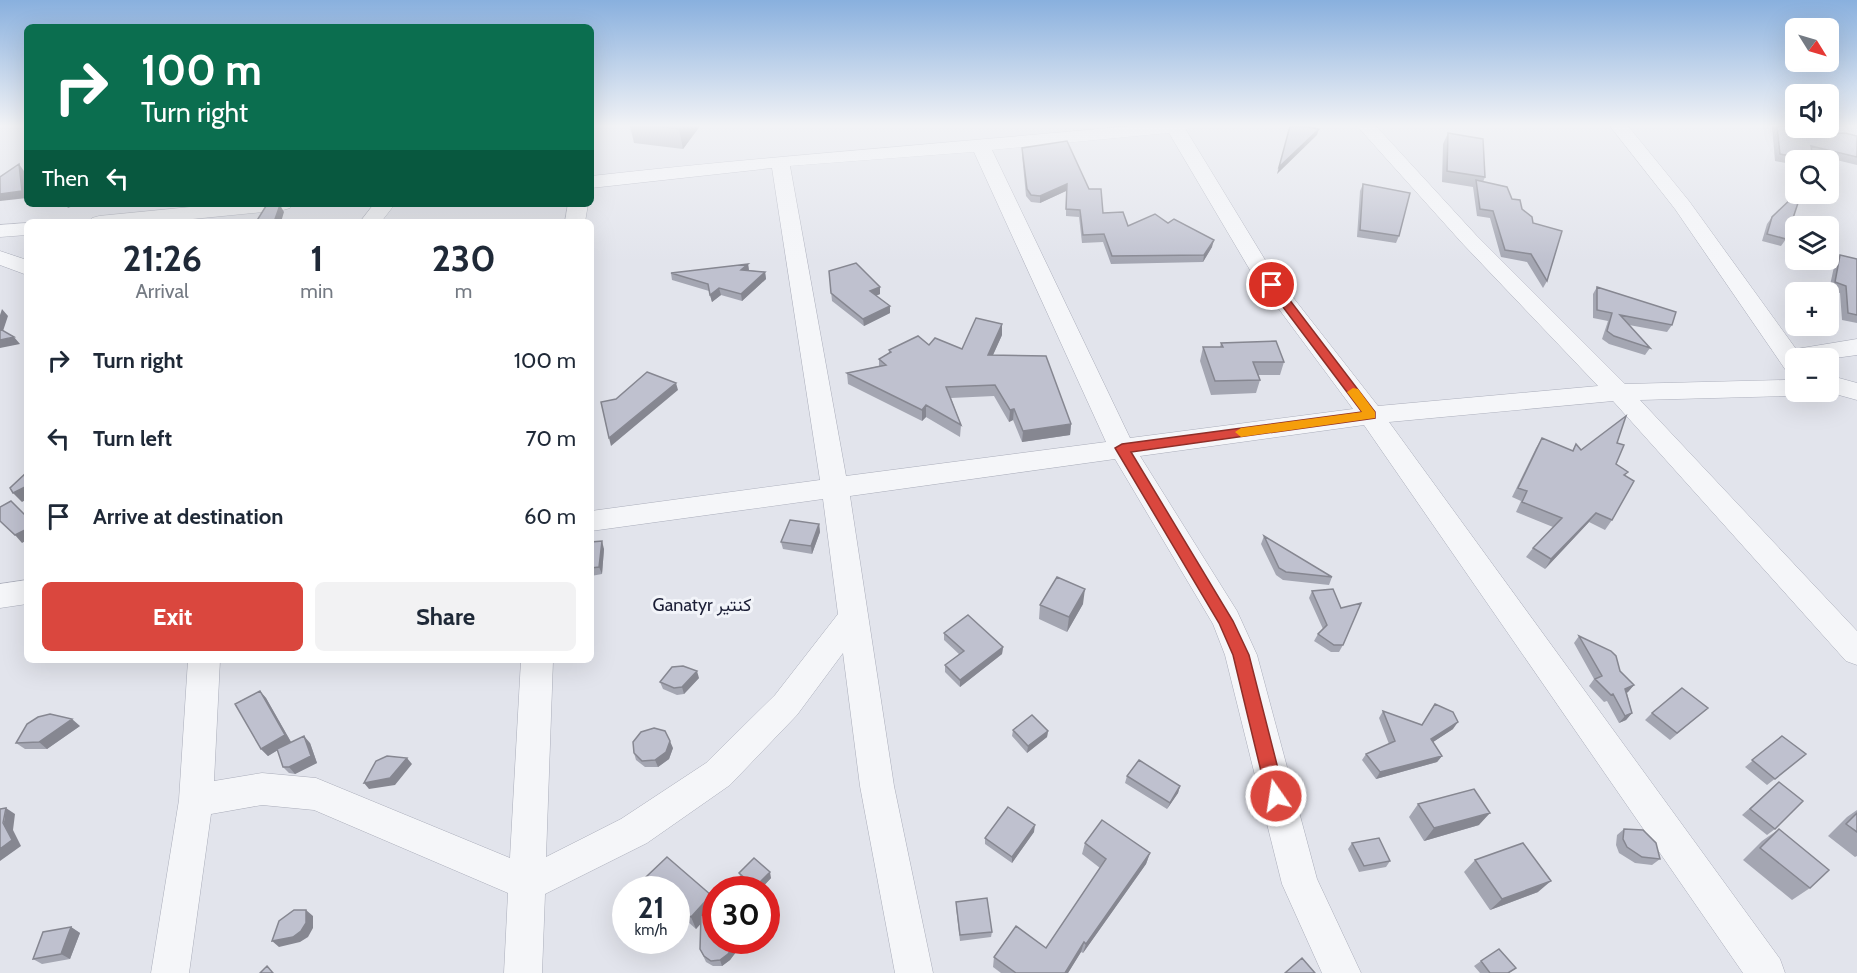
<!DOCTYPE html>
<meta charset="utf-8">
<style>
body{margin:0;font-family:Cabin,Vazirmatn,sans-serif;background:#f2f2f3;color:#1f2937;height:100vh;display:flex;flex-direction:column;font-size:22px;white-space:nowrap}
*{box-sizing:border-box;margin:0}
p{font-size:20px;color:#747a83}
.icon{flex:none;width:33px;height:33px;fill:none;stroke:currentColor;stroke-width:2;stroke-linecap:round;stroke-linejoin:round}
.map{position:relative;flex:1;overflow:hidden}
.side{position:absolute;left:24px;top:219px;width:570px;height:444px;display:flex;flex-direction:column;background:#fff;border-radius:9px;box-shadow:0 6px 24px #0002}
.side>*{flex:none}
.guide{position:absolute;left:24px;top:24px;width:570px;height:183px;border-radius:9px;box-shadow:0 6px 24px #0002;background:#0b6e4f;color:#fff;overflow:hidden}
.needle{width:39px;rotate:127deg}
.tools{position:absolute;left:1785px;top:18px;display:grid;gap:12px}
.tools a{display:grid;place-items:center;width:54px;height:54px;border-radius:9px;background:#fff;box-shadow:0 6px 24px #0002;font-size:30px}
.speed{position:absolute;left:612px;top:876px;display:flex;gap:12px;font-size:30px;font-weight:700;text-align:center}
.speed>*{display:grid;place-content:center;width:78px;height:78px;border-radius:50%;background:#fff;box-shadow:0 6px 24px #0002;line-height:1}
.speed small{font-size:15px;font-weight:400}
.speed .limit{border:9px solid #d22;background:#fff;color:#111}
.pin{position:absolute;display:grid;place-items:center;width:51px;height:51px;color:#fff;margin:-26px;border:3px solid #fff;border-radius:50%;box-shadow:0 2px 6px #0007}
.me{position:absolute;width:66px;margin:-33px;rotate:347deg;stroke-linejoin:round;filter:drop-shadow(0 0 4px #0008)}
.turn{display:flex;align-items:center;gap:21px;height:126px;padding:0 18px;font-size:27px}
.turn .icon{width:78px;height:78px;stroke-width:2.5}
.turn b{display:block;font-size:42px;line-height:51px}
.then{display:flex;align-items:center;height:57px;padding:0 18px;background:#0003;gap:12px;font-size:22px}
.eta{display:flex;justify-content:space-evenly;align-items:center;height:102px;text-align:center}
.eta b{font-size:36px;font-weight:700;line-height:42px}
.button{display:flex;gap:12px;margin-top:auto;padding:12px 18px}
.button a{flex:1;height:69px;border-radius:9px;background:#da473e;color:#fff;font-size:24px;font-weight:700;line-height:69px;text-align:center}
.button a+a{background:#f2f2f3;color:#1f2937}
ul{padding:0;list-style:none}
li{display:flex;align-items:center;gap:18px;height:78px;padding:0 18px}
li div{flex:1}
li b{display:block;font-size:22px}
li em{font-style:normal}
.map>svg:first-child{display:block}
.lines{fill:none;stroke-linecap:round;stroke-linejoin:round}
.minor-casing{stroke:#aaadba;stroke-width:1}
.minor{fill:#f5f6f9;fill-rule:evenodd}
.wall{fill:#a4a6b2}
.shaded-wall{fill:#868791}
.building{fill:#bfc1cf;stroke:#868791;stroke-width:1.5}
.route{fill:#da473e;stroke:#8e2e28;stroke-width:1.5}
.slow{fill:#f59e0b}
.labels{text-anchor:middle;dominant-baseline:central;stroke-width:6;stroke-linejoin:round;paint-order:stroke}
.neighbourhood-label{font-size:18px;fill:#1b1e36;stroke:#f2f4f9}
</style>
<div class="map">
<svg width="1857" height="973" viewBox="0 0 1857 973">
<rect width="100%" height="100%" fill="#e2e4ec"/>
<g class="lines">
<defs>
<path id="minor" d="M1130,126H1189L1186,130L1270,268L1378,406L1598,386L1462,243L1357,126H1376L1476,235L1625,384L1784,380L1796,376V392H1801L1787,396L1640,400L1857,631V665L1846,661L1613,401L1389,422L1780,959L1785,973H1743L1364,425L1140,456L1237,611L1257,655L1317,879L1361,973H1322L1282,884L1225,655L1213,624L1115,459L850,496L894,786L933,973H895L860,786L843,653L797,715L730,785L647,843L545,894L542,973H504L508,893L314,810L262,805L211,814L189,973H151L179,800L188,660H220L214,781L262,773L316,778L510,858L521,660H553L546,857L621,819L706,763L775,695L838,614L823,499L591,531V511L820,480L772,168L591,188V176C771,156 950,143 1130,126ZM1169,133L1250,270L1353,409L1130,438L992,150ZM974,152L1106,442L846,476L790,166Z
M1610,126H1628L1689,201L1796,349L1857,339V355L1828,359L1796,358V374L1787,372L1675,209Z
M221,204H293L290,208L283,210L162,222H89L92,218L99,216Z
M374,204H395L381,222H360Z
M568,204H588L585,222H565Z
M27,223V235L0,237V225Z
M0,251L27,260V275L0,265Z
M1828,375L1857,383V400L1828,392Z
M27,580V604L0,608V584Z"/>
</defs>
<!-- minor casing -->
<use href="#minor" class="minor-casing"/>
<!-- minor -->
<use href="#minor" class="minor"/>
</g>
<!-- wall -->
<path class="wall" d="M630,126H700L683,149L634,143Z
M1772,126H1796L1812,135L1857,136V165L1812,154V160H1796V165L1775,161Z
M1448,133L1485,177L1483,182L1512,199L1522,209L1547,281L1543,288L1527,262L1501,257L1490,218L1477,216L1473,187L1442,182L1443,144Z
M1022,148L1089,189L1103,213L1128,226L1168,223L1212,247L1203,262L1111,264L1103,242L1082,243L1079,217L1066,216V191L1040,203L1031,202L1026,196L1022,155Z
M1363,184L1399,236L1396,243L1357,237L1360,191Z
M1772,217L1786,239L1781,246L1762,241L1767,224Z
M1840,255L1857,259V323L1842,320L1840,293L1829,290L1835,262Z
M748,264L749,270L765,272L766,279L742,301L721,295L712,302L709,291L672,280L671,273Z
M829,271L880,287V294L876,296L890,306V313L864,326L832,301Z
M1597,287L1672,325L1667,332L1629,325L1650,348L1645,355L1609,344L1602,339L1608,321L1593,318V294Z
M1002,335L993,355L1071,424L1070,435L1022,442L1013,420L1009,422L994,396L951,398L961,425L960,437L926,417L922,421L848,384L847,373L879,366V359L889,354V350L962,349Z
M1221,343L1284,362L1280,375H1258L1260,380L1256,393L1211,395L1200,361L1203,347H1220Z
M1542,438L1572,451L1576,444L1581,450L1617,443L1616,464L1628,472L1625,475L1612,520L1605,530L1589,522L1545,569L1526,557L1533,548L1553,527L1516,512L1521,501L1512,497L1536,448Z
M819,524L820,532L812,554L783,549L781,542Z
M1264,536L1332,577L1329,585L1283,580L1276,575L1261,544Z
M591,542L604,549L602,574L591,576Z
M1312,591L1343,645L1339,652H1331L1314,641L1318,634L1323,629L1309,598Z
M1083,604L1067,632L1039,619L1040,605Z
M944,633L1003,647L1002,654L960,687L945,672V665L960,655L944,640Z
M1579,636L1620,671L1634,685L1627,693L1632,713L1626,720L1619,723L1607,701L1604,702L1589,686L1594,679L1574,643Z
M699,678L684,694L677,695L663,689L660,682Z
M260,691L266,698L291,742L310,743L317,763L295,774L289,773L283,767L278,750L268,756L261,749Z
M1708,708L1670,740L1645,720L1652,713Z
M1383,711L1422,725L1453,729L1433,742L1442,756L1437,762L1376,779L1362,760L1366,754L1389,744L1379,718Z
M80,726L47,749H25L16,743Z
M1013,730L1048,731L1047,737L1027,753L1012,736Z
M1782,736L1806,754L1767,785L1745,767Z
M673,748L669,759L658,767H645L636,760L634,753Z
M1127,776L1180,786L1178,793L1167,809L1125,783Z
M1779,782L1775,829L1767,835L1742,815Z
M1418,804L1479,825L1424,841L1409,817Z
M1857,810V856L1855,857L1828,836L1847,817Z
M1624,829L1660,859L1652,865L1635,863L1619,853L1616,845L1617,835Z
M1779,829L1810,888L1792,900L1743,860L1762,841Z
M1034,832L1012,863L985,844V838Z
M1085,843L1150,853L1146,864L1083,953L1081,952L1068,973H1001L993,967L994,957L1046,948L1100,868L1082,854Z
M1352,843L1390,861L1386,867L1359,872L1348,849Z
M667,857L711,895L716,907L706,917L716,922V940H735L736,952L730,960L722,966H713L706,962L700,949L701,923L696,929L676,911V890H653L646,877Z
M1475,860L1538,892L1490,910L1464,872Z
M739,873L771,878L760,890H753L741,879Z
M956,902L992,932L991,937L960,941L956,907Z
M71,927L80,933L70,959L42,964L33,959Z
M1481,961L1516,968L1509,973H1480L1474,966Z"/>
<!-- shaded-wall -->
<path class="shaded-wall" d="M681,126H700L683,149L679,129Z
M1319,129L1317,135L1277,174L1279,167Z
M19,164L24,171L27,198L0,201V194Z
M1067,184L1066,191L1040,203V196Z
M65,204H78L68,208Z
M280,205L284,212L281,222H274Z
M1214,240L1212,247L1203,262L1204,255Z
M748,264L749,271L741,270Z
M765,272L766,279L742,301L741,294Z
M880,287V294L870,298V291Z
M719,288L721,295L712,302L710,295Z
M890,306V313L864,326L863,319Z
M2,309L8,316L2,334L0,332V315Z
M1002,324V335L988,366V355Z
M14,337L20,344L0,348V340Z
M676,383L678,390L611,446L609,438Z
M926,405V417L922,421V410Z
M1014,409L1013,420L1009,422L1010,410Z
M1071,424L1070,435L1022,442L1023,431Z
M27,486V499L22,502L13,493Z
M1596,513L1589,522L1545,569L1551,559Z
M819,524L820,532L812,554L811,546Z
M27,529V540L22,543L15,535Z
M602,541L604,549L602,574L599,567Z
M1085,589L1083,604L1067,632L1069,617Z
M1003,647L1002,654L960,687V680Z
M697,671L699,678L684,694L682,687Z
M1634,685L1628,692L1619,696L1625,689Z
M260,691L266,698L291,742L268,756L261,749Z
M1632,713L1626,720L1619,723L1625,716Z
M72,719L80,726L47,749L39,742Z
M1458,722L1453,729L1427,746L1431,739Z
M1048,731L1047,737L1027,753L1028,746Z
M304,736L310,743L317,763L295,774L289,767Z
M670,741L673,748L669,759L658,767L655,760Z
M1442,756L1437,762L1376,779L1380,772Z
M407,758L412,764L395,785L369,789L364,783Z
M1180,786L1178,793L1167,809L1170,803Z
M6,808L15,814L13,830L21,846L0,861V849Z
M1490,813L1479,825L1424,841L1434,828Z
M1035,825L1034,832L1012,863V857Z
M1150,853L1146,864L1083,953L1086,944Z
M770,872L771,878L760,890H756L755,887Z
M1551,881L1538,892L1490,910L1502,899Z
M711,895L716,907L696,929L691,917Z
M306,910L313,916V928L308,937L300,942L279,947L272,941Z
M71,927L80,933L70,959L61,954Z
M734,940H735L736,943V952L730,960L722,966L720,960Z
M1084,942L1081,952L1068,973H1065Z"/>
<!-- building -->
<path class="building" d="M651,126H681L679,129Z
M1290,126H1301L1319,129L1279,167Z
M1777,126H1796V128H1814L1812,135L1845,133L1857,136V157L1811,146L1813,160L1780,154Z
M1448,133L1483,139L1485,177L1447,171Z
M1067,141L1089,189H1101L1103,213L1123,212L1128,226L1155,214L1168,223L1174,219L1214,240L1204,255L1112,256L1104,234L1083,235L1080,210L1066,209L1067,184L1040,196L1031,195L1027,189L1022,148Z
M19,164L22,191L0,194V177Z
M1476,180L1507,187L1512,199L1520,200L1522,209L1532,217L1533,223L1562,231L1547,281L1531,254L1505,250L1493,211L1480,209Z
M1363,184L1410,193L1399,236L1360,230Z
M1796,194H1801L1786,239L1767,234L1772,217Z
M280,205L274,222H256L266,206Z
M1840,255L1857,259V315L1848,313L1846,286L1835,282Z
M856,263L880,287L870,291L890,306L863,319L831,293L829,271Z
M748,264L741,270L765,272L741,294L719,288L710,295L708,284L671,273Z
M1597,287L1676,312L1672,325L1620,315L1650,348L1614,336L1607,331L1612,313L1597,310Z
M976,318L1002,324L988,355L1046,356L1071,424L1023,431L1014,409L1010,410L995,385L946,387L961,425L926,405L922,410L847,373L886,365L879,359L891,352L889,350L918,336L929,345L935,338L962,349Z
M0,329L14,337L0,340Z
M1276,341L1284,362H1253L1260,380L1215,381L1203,347H1223L1221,343Z
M647,372L676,383L609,438L601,402L616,399Z
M1626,416L1617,443L1624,445L1616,464L1628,472L1624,475L1634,481L1612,520L1596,513L1551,559L1533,548L1562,518L1522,502L1527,491L1518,488L1542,438L1573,451L1576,444L1581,450Z
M27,472V486L13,493L10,488Z
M11,501L27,517V529L15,535L0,521V507Z
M790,520L819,524L811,546L781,542Z
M1264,536L1332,577L1286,572L1279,568Z
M602,541L599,567L591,568V542Z
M1057,577L1085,589L1069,617L1040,605Z
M1333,589L1341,608L1361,603L1343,645H1334L1318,634L1327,625L1312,591Z
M968,615L1003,647L960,680L945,665L964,651L944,633Z
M1579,636L1611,651L1616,656L1620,671L1634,685L1625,689L1632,713L1625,716L1613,694L1611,695L1595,679L1602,676Z
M683,666L697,671L682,687L674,688L660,682L672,667Z
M1682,688L1708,708L1677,733L1652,713Z
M260,691L285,735L261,749L235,704Z
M1435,704L1453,712L1458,722L1431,739L1442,756L1380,772L1366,754L1395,741L1383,711L1422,725Z
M50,714L72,719L39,742L16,743L27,724L38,717Z
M1032,715L1048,731L1028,746L1013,730Z
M654,728L665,731L670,741L666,752L655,760L642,761L634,753L633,742L641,732Z
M304,736L311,756L289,767H283L277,749Z
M1782,736L1806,754L1775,779L1752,760Z
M387,756L407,758L390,778L364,783L376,761Z
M1139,760L1180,786L1170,803L1127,776Z
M1779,782L1803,801L1775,829L1750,809Z
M1474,789L1490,813L1434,828L1418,804Z
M1008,807L1035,825L1012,857L985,838Z
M6,808L3,823L12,840L0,849V809Z
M1857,813V832L1846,824Z
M1102,820L1150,853L1086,944L1084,942L1065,973H1016L994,957L1016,926L1046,948L1106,859L1085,843Z
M1624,829L1643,830L1656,843L1660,859L1642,857L1627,847L1623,839Z
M1779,829L1829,870L1810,888L1760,848Z
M1379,838L1390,861L1364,866L1352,843Z
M1523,843L1551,881L1502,899L1475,860Z
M667,857L711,895L691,917L676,905V890H660L646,877Z
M754,858L770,872L755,887L739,873Z
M987,898L992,932L960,935L956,902Z
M294,910H306V923L301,931L293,937L272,941L279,921Z
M701,914L716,922V940H734V946L728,954L720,960L711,961L704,956L700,949Z
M71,927L61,954L33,959L43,932Z
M1499,949L1516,968L1508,973H1490L1481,961Z
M1302,958L1315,973H1285Z
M267,966L273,973H260Z"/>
<!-- sky -->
<linearGradient id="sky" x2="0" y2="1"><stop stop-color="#89b0de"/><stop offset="0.48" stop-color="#f2f3f6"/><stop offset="1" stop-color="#f2f3f6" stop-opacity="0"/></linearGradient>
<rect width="1857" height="262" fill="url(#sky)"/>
<!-- route -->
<path class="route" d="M1268,282H1276L1375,412V418L1131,452L1233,621L1249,655L1285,796L1282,802L1276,805L1270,802L1267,796L1233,655L1219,623L1115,448L1122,444L1362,412L1268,287Z"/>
<!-- slow -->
<path class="slow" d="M1353,388L1358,389L1375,412V418L1241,437L1235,432L1241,428L1362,412L1347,392Z"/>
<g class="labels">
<!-- neighbourhood labels -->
<g class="neighbourhood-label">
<text x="702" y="605">Ganatyr كنتير</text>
</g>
</g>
</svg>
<div class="tools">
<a><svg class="needle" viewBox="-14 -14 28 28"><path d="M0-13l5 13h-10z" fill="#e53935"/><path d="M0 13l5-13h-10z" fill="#747a83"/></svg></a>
<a><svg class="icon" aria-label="sound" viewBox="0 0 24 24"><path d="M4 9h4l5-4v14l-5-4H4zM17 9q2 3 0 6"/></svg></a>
<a><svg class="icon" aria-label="search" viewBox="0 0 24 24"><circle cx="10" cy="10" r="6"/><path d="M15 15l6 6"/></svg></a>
<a><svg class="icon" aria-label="layers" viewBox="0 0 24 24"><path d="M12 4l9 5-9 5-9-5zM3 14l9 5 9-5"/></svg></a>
<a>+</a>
<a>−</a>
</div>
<div class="speed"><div>21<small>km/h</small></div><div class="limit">30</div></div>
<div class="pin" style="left:1272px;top:285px;background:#d93025"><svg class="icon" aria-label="arrive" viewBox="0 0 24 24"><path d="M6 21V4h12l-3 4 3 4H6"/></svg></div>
<svg class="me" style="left:1276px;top:796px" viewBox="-20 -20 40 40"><circle r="17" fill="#da473e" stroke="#fff" stroke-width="3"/><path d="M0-11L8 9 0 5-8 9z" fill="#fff"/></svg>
<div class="guide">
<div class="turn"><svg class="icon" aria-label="right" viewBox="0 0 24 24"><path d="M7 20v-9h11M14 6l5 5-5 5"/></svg><div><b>100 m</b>Turn right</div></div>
<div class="then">Then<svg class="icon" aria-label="left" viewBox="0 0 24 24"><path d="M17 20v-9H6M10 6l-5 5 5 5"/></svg></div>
</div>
<section class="side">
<div class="eta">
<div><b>21:26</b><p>Arrival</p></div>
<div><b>1</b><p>min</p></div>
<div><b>230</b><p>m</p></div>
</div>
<ul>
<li><svg class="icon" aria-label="right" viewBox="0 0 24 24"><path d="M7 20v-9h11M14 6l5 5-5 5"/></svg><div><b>Turn right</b></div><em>100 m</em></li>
<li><svg class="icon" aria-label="left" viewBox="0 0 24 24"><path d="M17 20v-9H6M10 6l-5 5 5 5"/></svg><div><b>Turn left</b></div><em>70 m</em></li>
<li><svg class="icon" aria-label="arrive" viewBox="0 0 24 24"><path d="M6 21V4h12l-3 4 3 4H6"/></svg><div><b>Arrive at destination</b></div><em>60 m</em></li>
</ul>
<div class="button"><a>Exit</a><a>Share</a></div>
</section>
</div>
